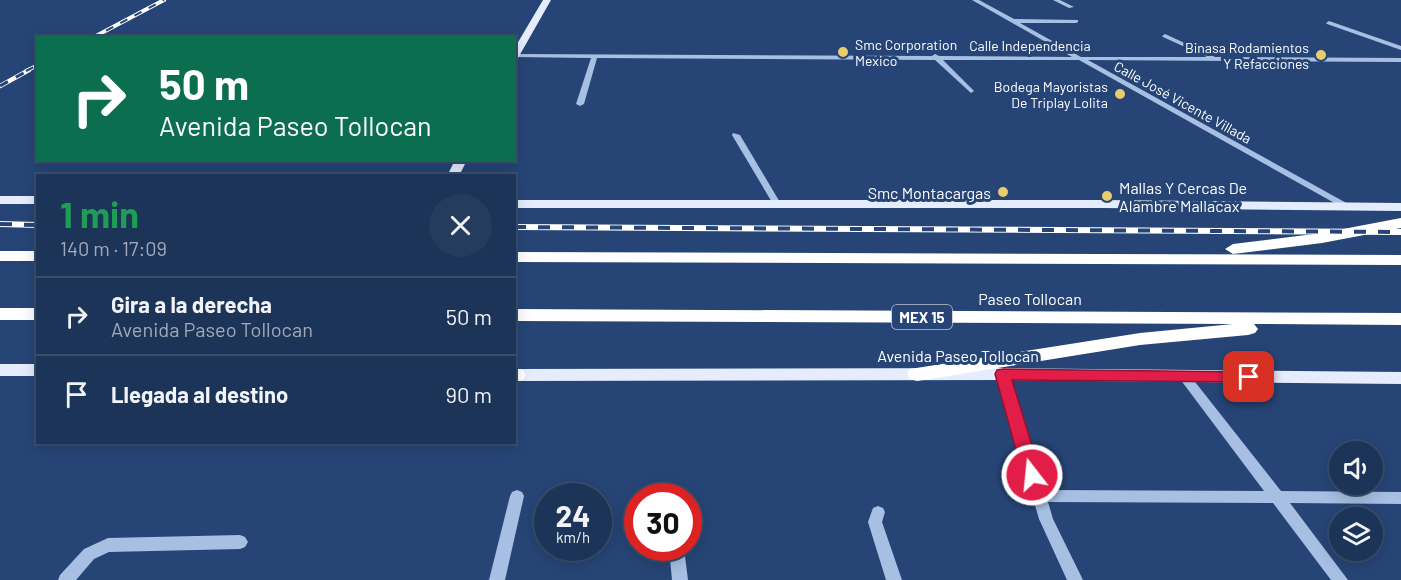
<!DOCTYPE html>
<html lang="es">
<meta charset="utf-8">
<style>
body{margin:0;font-family:Barlow,sans-serif;background:#253c5e;color:#f1f3f6;height:100vh;display:flex;flex-direction:column;font-size:22px;white-space:nowrap}
*{box-sizing:border-box;margin:0}
p{font-size:20px;color:#a0aaba}
.icon{flex:none;width:33px;height:33px;fill:none;stroke:currentColor;stroke-width:2;stroke-linecap:round;stroke-linejoin:round}
.map{position:relative;flex:1;overflow:hidden}
.panel{position:absolute;left:36px;top:174px;width:480px;height:270px;display:flex;flex-direction:column;background:#1c3458;border-radius:0px;box-shadow:0 3px 15px #0003,0 0 0 2px #3a4f6e}
.panel>*{flex:none}
.hud{position:absolute;left:36px;top:36px;width:480px;height:126px;border-radius:0px;box-shadow:0 3px 15px #0003,0 0 0 2px #3a4f6e;background:#0b6e4f;color:#fff;overflow:hidden}
.fabs{position:absolute;left:1329px;top:441px;display:grid;gap:12px}
.fabs a{display:grid;place-items:center;width:54px;height:54px;border-radius:50%;background:#1c3458;box-shadow:0 3px 15px #0003,0 0 0 2px #3a4f6e;font-size:30px}
.speed{position:absolute;left:534px;top:483px;display:flex;gap:12px;font-size:30px;font-weight:700;text-align:center}
.speed>*{display:grid;place-content:center;width:78px;height:78px;border-radius:50%;background:#1c3458;box-shadow:0 3px 15px #0003,0 0 0 2px #3a4f6e;line-height:1}
.speed small{font-size:15px;font-weight:400}
.speed .limit{border:9px solid #d22;background:#fff;color:#111}
.pin{position:absolute;display:grid;place-items:center;width:51px;height:51px;color:#fff;margin:-26px;border-radius:12px;box-shadow:0 3px 9px #0006}
.me{position:absolute;width:66px;margin:-33px;rotate:344deg;stroke-linejoin:round;filter:drop-shadow(0 0 4px #0008)}
.turn{display:flex;align-items:center;gap:21px;height:126px;padding:0 24px;font-size:27px}
.turn .icon{width:78px;height:78px;stroke-width:2.5}
.turn b{display:block;font-size:42px;line-height:51px}
.round{display:grid;place-items:center;flex:none;width:63px;height:63px;border-radius:32px;background:#253c5e}
.summary{display:flex;align-items:center;justify-content:space-between;height:102px;padding:0 24px}
h1{font-size:36px;font-weight:700;line-height:45px;color:#1e9e55}
ul{padding:0;list-style:none}
li{display:flex;align-items:center;gap:18px;height:78px;padding:0 24px;border-top:2px solid #3a4f6e}
li div{flex:1}
li b{display:block;font-size:22px}
li em{font-style:normal}
.map>svg:first-child{display:block}
.lines{fill:none;stroke-linecap:round;stroke-linejoin:round}
.minor{fill:#a7bfe2;fill-rule:evenodd}
.major{fill:#e5edfc;fill-rule:evenodd}
.highway{fill:#fff;fill-rule:evenodd}
.rail-far2-casing{stroke:#fff;stroke-width:4}
.rail-far1-casing{stroke:#fff;stroke-width:4.5}
.rail-casing{stroke:#fff;stroke-width:6}
.rail-far2{stroke:#264576;stroke-width:2;stroke-dasharray:8;stroke-linecap:butt}
.rail-far1{stroke:#264576;stroke-width:3;stroke-dasharray:9;stroke-linecap:butt}
.rail{stroke:#264576;stroke-width:4;stroke-dasharray:12;stroke-linecap:butt}
.route{fill:#e11d48;stroke:#92132f;stroke-width:1.5}
.poi-dot{fill:#ebcc6c;stroke:#264576;stroke-width:2}
.labels{text-anchor:middle;dominant-baseline:central;stroke-width:6;stroke-linejoin:round;paint-order:stroke}
.far-poi-label{font-size:14px;fill:#fff;stroke:#264576;text-anchor:end}
.far-street-label{font-size:14px;fill:#fff;stroke:#264576}
.shield{fill:#264576;stroke:#bec7d6;stroke-width:1.5}
.shield-label{font-size:15px;font-weight:bold;fill:#fff}
.poi-label{font-size:16px;fill:#fff;stroke:#264576;text-anchor:start}
.street-label{font-size:16px;fill:#fff;stroke:#264576}
</style>
<div class="map">
<svg width="1401" height="580" viewBox="0 0 1401 580">
<rect width="100%" height="100%" fill="#264576"/>
<g class="lines">
<!-- minor -->
<path class="minor" d="M972,0H979L1014,19L1078,20V22L1076,23H1020L1081,57H1207L1163,37L1162,36L1165,34L1215,57L1401,58V62L1088,60L1350,205L1351,207L1350,209L1347,210L1079,60H943L974,91L971,93L935,60L597,58L584,104L580,106L576,104L591,58L514,57L516,54L932,56L935,54L939,56L1072,57Z
M1053,0H1060L1074,7L1069,8Z
M1329,21L1401,46V50L1327,24L1326,23Z
M733,133L740,135L781,204L780,206H774L773,204L732,135Z
M1003,370L1007,371L1009,374L1045,490L1264,491L1180,379L1178,376L1180,373H1188L1281,491L1401,492V504L1290,503L1348,580H1331L1273,503L1048,502L1053,519L1083,580H1067L1039,519L997,374L999,371Z
M517,490L522,492L524,496L505,580H489L510,496L512,492Z
M878,506L883,508L885,512L882,522L902,580H886L868,522L873,508Z
M240,535L245,537L248,542L245,547L240,549L109,552L94,559L76,580H58L60,575L84,549L108,538Z
M669,548H684L688,580H672Z"/>
<!-- major -->
<path class="major" d="M543,0H551L518,58L514,61V49Z
M455,160H467L459,176H447Z
M0,196H38V204H0Z
M514,200H1104L1401,203V211L1104,208H514Z
M0,364H38V376H0Z
M1003,368L1401,372V384L1003,380L514,381V369Z"/>
<!-- highway -->
<path class="highway" d="M1401,218V228L1322,243L1233,254L1225,249L1233,244L1322,233Z
M0,251H38V261H0Z
M514,252L1401,255V265L514,262Z
M0,308H38V320H0Z
M514,309L1401,313V325L1254,324L1258,329L1255,333L1248,335L1140,345L917,381L910,379L907,374L910,369L1140,333L1233,324L514,321Z
M514,368L523,370L526,375L523,380L514,382Z"/>
<defs>
<path id="rail-far2" d="M92,38L164,0
M26,71L38,65"/>
<path id="rail-far1" d="M0,86L29,70"/>
<path id="rail" d="M0,224L38,225
M514,227L1401,232"/>
</defs>
<!-- rail-far2 casing -->
<use href="#rail-far2" class="rail-far2-casing"/>
<!-- rail-far1 casing -->
<use href="#rail-far1" class="rail-far1-casing"/>
<!-- rail casing -->
<use href="#rail" class="rail-casing"/>
<!-- rail-far2 -->
<use href="#rail-far2" class="rail-far2"/>
<!-- rail-far1 -->
<use href="#rail-far1" class="rail-far1"/>
<!-- rail -->
<use href="#rail" class="rail"/>
</g>
<!-- route -->
<path class="route" d="M1003,369L1249,372L1254,373L1257,377L1254,381L1249,382L1012,380L1041,475L1039,480L1032,483L1026,480L1023,475L995,374L997,370Z"/>
<!-- markers -->
<g class="poi-dot">
<circle cx="843" cy="52" r="6"/>
<circle cx="1321" cy="55" r="6"/>
<circle cx="1120" cy="94" r="6"/>
<circle cx="1003" cy="192" r="6"/>
<circle cx="1107" cy="196" r="6"/>
</g>
<g class="labels">
<!-- far-poi labels -->
<g class="far-poi-label">
<text x="855" y="44" text-anchor="start">Smc Corporation<tspan x="855" dy="16">Mexico</tspan></text>
<text x="1309" y="47">Binasa Rodamientos<tspan x="1309" dy="16">Y Refacciones</tspan></text>
<text x="1108" y="86">Bodega Mayoristas<tspan x="1108" dy="16">De Triplay Lolita</tspan></text>
</g>
<!-- far-street labels -->
<g class="far-street-label">
<text x="1030" y="45">Calle Independencia</text>
<text transform="translate(1183 102) rotate(29)">Calle José Vicente Villada</text>
</g>
<!-- shield labels -->
<rect class="shield" x="892" y="305" width="60" height="24" rx="4.5"/>
<g class="shield-label">
<text x="922" y="317">MEX 15</text>
</g>
<!-- poi labels -->
<g class="poi-label">
<text x="1119" y="187">Mallas Y Cercas De<tspan x="1119" dy="18">Alambre Mallacax</tspan></text>
<text x="991" y="192" text-anchor="end">Smc Montacargas</text>
</g>
<!-- street labels -->
<g class="street-label">
<text x="1030" y="298">Paseo Tollocan</text>
<text x="958" y="355">Avenida Paseo Tollocan</text>
</g>
</g>
</svg>
<div class="fabs">
<a><svg class="icon" aria-label="sound" viewBox="0 0 24 24"><path d="M4 9h4l5-4v14l-5-4H4zM17 9q2 3 0 6"/></svg></a>
<a><svg class="icon" aria-label="layers" viewBox="0 0 24 24"><path d="M12 4l9 5-9 5-9-5zM3 14l9 5 9-5"/></svg></a>
</div>
<div class="speed"><div>24<small>km/h</small></div><div class="limit">30</div></div>
<div class="pin" style="left:1249px;top:377px;background:#d93025"><svg class="icon" aria-label="arrive" viewBox="0 0 24 24"><path d="M6 21V4h12l-3 4 3 4H6"/></svg></div>
<svg class="me" style="left:1032px;top:475px" viewBox="-20 -20 40 40"><circle r="17" fill="#e11d48" stroke="#fff" stroke-width="3"/><path d="M0-11L8 9 0 5-8 9z" fill="#fff"/></svg>
<div class="hud">
<div class="turn"><svg class="icon" aria-label="right" viewBox="0 0 24 24"><path d="M7 20v-9h11M14 6l5 5-5 5"/></svg><div><b>50 m</b>Avenida Paseo Tollocan</div></div>
</div>
<section class="panel">
<div class="summary"><div><h1>1 min</h1><p>140 m · 17:09</p></div><a class="round"><svg class="icon" aria-label="close" viewBox="0 0 24 24"><path d="M6 6l12 12M18 6L6 18"/></svg></a></div>
<ul>
<li><svg class="icon" aria-label="right" viewBox="0 0 24 24"><path d="M7 20v-9h11M14 6l5 5-5 5"/></svg><div><b>Gira a la derecha</b><p>Avenida Paseo Tollocan</p></div><em>50 m</em></li>
<li><svg class="icon" aria-label="arrive" viewBox="0 0 24 24"><path d="M6 21V4h12l-3 4 3 4H6"/></svg><div><b>Llegada al destino</b></div><em>90 m</em></li>
</ul>
</section>
</div>
